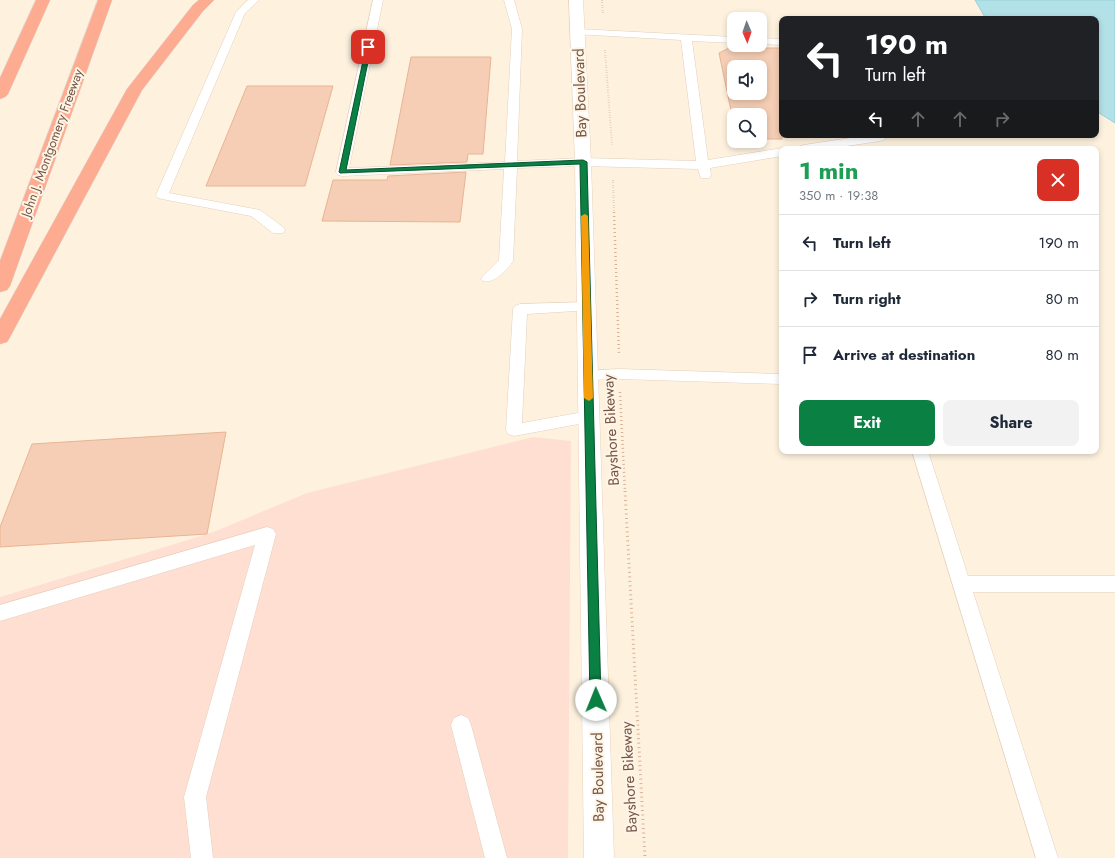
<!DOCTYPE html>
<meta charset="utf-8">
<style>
body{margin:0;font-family:Jost,sans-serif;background:#f2f2f3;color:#1f2937;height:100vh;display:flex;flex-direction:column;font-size:15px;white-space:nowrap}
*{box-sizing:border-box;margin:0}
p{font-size:13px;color:#747a83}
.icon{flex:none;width:22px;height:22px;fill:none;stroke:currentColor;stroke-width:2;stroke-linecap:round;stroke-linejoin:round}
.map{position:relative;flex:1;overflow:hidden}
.details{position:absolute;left:779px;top:146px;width:320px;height:308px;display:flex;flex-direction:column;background:#fff;border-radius:8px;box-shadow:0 2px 6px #0003}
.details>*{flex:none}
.banner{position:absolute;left:779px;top:16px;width:320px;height:122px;border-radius:8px;box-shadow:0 2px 6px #0003;background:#202124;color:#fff;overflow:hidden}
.needle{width:26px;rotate:178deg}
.fabs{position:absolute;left:727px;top:12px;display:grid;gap:8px}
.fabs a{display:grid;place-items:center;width:40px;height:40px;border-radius:8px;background:#fff;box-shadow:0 2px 6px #0003;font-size:20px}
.pin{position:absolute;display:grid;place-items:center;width:34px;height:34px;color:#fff;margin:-17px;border-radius:8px;box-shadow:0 2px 6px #0006}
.me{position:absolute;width:44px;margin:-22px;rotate:359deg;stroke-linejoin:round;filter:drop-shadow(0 0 3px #0008)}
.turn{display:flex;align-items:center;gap:14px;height:84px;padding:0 20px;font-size:18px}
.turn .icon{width:52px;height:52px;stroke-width:2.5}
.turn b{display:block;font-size:28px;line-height:34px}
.lanes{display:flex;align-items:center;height:38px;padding:0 20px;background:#0003;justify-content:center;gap:20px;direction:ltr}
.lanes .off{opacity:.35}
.round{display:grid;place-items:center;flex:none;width:42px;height:42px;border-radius:8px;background:#f2f2f3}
.headline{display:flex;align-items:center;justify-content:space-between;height:68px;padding:0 20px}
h1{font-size:24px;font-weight:700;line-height:30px;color:#1e9e55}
.action{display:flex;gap:8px;margin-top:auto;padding:8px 20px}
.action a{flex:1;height:46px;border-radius:8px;background:#0b8043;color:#fff;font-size:16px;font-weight:700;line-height:46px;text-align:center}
.action a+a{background:#f2f2f3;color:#1f2937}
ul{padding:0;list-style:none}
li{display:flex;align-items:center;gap:12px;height:56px;padding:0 20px;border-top:1px solid #e0e1e3}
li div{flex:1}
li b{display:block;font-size:15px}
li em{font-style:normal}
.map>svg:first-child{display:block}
.commercial{fill:#ffdfd2}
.water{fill:#b3e1e8;stroke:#98d1db}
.building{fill:#f5ceb5;stroke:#e9b494;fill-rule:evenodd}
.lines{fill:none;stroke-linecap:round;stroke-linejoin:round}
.lane-casing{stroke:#e4cfbe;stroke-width:1}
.secondary-casing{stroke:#ead0ba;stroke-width:1}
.highway-casing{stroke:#ded6d2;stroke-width:1}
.path-far2{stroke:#d9b198;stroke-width:2;stroke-dasharray:0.5 2;stroke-linecap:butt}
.path-far1{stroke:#d9b198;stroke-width:2.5;stroke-dasharray:1 3;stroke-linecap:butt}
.path{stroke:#d9b198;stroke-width:3;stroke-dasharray:1 3.5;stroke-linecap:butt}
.lane{fill:#fff;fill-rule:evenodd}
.secondary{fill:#fff;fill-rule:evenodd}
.highway{fill:#fdac91;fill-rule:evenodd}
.route{fill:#0b8043;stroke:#07532c}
.slow{fill:#f59e0b}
.labels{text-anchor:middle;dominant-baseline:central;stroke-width:4;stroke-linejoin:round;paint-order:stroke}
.far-street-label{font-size:13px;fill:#755645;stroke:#fff5e7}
.street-label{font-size:15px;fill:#755645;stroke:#fff5e7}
</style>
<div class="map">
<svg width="1115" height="858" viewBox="0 0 1115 858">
<rect width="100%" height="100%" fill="#fef2df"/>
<!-- commercial -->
<path class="commercial" d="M533,437L571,441L568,858H0V597L211,533L307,493Z"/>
<!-- water -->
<path class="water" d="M975,0H1115V123L1096,111V19H986Z"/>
<!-- building -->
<path class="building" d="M729,48H782V139H760V115H734V125L719,53ZM734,67H760V93H734Z
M411,57H491L483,154H468L467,162L390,165Z
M247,86H333L305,186H206Z
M466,172L460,222L322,221L333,180H387L388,176Z
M226,432L207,534L0,547V527L32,444Z"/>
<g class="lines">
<defs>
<path id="lane" d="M248,0H259L245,13L169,193L260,210L283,227L285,230L283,233H273L251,216L162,199L158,198L156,195L236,12Z
M373,0H383L349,168L505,162L512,29L504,0H514L522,29L517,161L583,158L696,161L681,40L574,34L573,32L574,30L578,29L734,37V43L692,41L708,160L782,148L784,149H782V156L710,168L711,175L709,178H701L698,169L583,166L517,168L513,261C507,270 494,284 483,281L481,278L499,260L504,169L342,176L338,175L336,172Z
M760,38L782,39V45L760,44Z
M870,135H885L886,137L884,140L880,141L827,149H798L800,146L804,145Z
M587,302L592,304L594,307L592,310L527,314L522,423L589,411L595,413L597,417L595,421L514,436L508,434L506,430L513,309L515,306L520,304Z
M619,369L782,374V384L619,379L588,380L583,379L580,375L583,371Z
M912,451H928L968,576H1115V592H973L1058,858H1036Z
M267,527L273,529L276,534L206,797L213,858H191L184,797L255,545L0,621V605Z
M461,715L468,718L471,725L507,858H485L451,725L454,718Z"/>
<path id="secondary" d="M569,0H583L591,162L614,858H584L575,162Z"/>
<path id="highway" d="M36,0H50L8,94L5,97L0,99V78Z
M98,0H112L10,286L7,290L0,292V261Z
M199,0H214L203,11L142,90L10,337L7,342L0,344V319L127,89L193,5Z"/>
</defs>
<!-- lane casing -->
<use href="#lane" class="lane-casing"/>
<!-- secondary casing -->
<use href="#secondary" class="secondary-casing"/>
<!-- highway casing -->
<use href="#highway" class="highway-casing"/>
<!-- path-far2 -->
<path class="path-far2" d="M602,0L603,15
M605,50L612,145
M613,180L614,213"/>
<!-- path-far1 -->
<path class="path-far1" d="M614,212L619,355
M620,392L625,492"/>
<!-- path -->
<path class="path" d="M625,491L645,858"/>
<!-- lane -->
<use href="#lane" class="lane"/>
<!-- secondary -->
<use href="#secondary" class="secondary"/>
<!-- highway -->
<use href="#highway" class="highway"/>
</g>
<!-- route -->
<path class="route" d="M368,45L371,47L346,170L583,160L587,162L601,700L600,704L596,706L592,704L590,700L580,164L340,173L339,172L366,47Z"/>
<!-- slow -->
<path class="slow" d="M585,214L588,216L593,398L589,401L584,398L581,216Z"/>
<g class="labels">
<!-- far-street labels -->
<g class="far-street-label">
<text transform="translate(52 143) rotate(-70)">John J. Montgomery Freeway</text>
</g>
<!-- street labels -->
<g class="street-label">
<text transform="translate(580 93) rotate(-92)">Bay Boulevard</text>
<text transform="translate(611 430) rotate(-93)">Bayshore Bikeway</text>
<text transform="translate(598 777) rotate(-91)">Bay Boulevard</text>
<text transform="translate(629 777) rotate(-93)">Bayshore Bikeway</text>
</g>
</g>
</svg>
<div class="fabs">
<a><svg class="needle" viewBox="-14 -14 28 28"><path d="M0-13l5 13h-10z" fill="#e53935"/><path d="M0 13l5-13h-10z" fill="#747a83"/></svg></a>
<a><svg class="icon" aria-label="sound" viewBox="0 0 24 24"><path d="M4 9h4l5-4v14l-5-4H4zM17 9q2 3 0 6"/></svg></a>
<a><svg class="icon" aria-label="search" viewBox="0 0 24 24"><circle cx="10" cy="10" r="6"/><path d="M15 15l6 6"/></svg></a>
</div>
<div class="pin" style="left:368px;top:47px;background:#d93025"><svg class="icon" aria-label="arrive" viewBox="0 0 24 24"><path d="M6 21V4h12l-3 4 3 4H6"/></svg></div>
<svg class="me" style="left:596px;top:700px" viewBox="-20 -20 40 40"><circle r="19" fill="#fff"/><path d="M0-13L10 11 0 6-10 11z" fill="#0b8043"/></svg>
<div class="banner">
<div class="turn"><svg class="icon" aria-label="left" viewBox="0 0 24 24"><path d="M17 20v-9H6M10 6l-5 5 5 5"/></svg><div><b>190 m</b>Turn left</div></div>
<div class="lanes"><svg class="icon" aria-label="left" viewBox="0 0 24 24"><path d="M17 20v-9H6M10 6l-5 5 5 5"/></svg><svg class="icon off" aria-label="ahead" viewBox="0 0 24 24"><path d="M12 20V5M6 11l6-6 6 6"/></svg><svg class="icon off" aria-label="ahead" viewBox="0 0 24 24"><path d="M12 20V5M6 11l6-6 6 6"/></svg><svg class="icon off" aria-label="right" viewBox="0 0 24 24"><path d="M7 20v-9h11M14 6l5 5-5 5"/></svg></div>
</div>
<section class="details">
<div class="headline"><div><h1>1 min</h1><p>350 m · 19:38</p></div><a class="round" style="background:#d93025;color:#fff"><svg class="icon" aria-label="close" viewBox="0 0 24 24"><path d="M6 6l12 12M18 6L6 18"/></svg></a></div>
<ul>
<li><svg class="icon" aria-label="left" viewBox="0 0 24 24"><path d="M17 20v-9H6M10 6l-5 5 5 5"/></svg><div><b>Turn left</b></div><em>190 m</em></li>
<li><svg class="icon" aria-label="right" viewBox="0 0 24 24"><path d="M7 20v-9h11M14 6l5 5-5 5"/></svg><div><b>Turn right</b></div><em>80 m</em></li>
<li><svg class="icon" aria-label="arrive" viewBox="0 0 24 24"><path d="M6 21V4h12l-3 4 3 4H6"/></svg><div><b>Arrive at destination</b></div><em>80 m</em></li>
</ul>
<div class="action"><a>Exit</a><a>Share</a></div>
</section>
</div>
